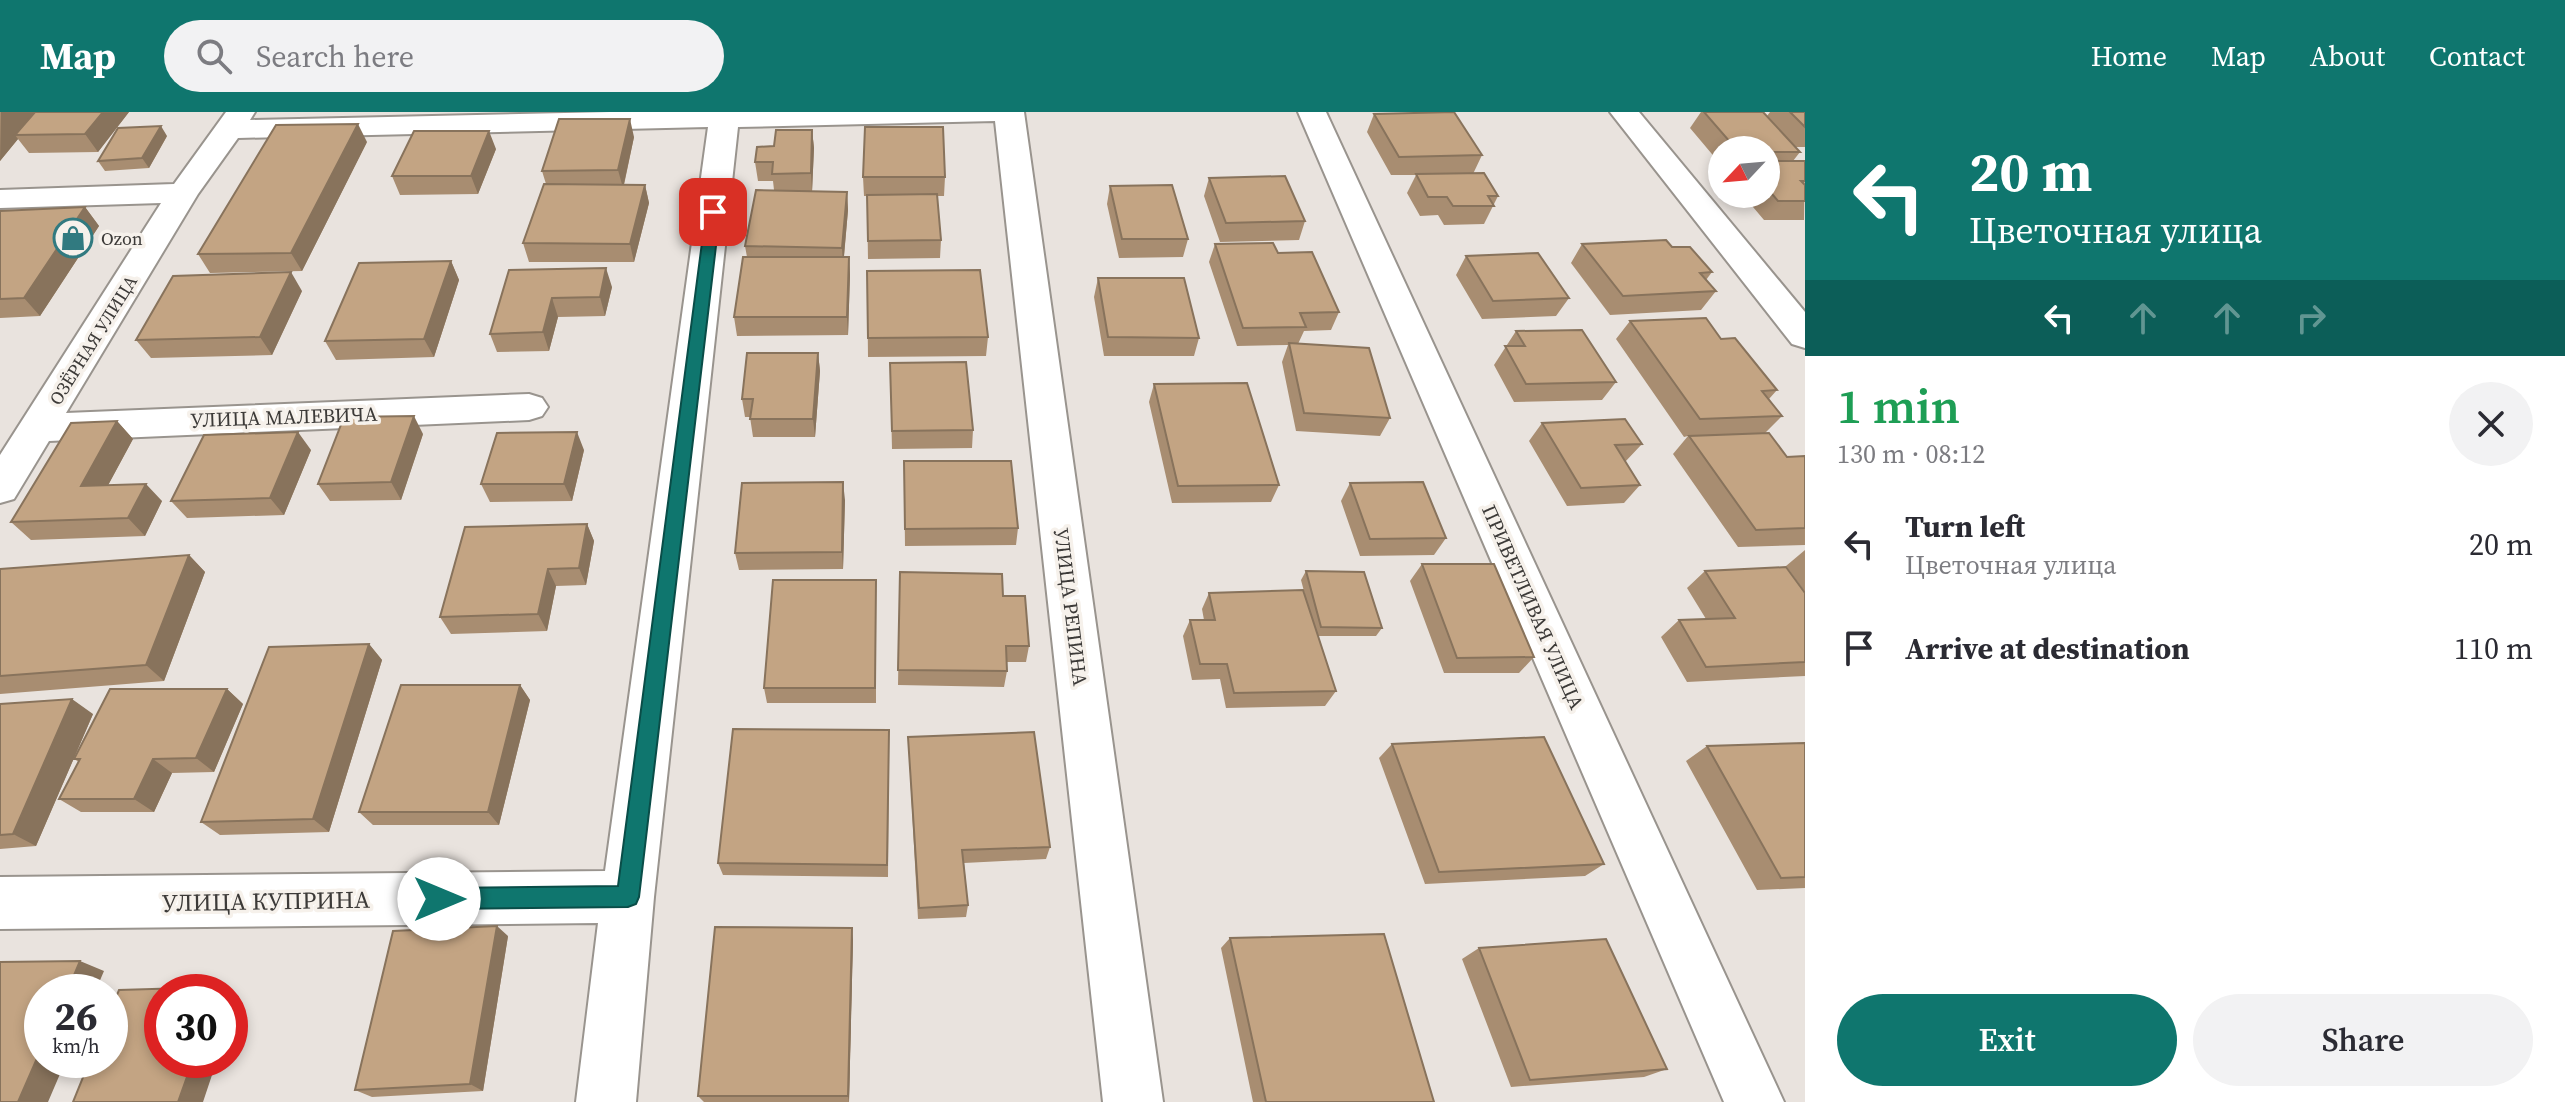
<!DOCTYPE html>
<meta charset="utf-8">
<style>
body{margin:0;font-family:"Source Serif 4",serif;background:#f2f2f3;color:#2b2b33;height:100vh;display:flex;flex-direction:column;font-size:30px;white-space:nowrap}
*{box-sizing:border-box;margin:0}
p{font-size:26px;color:#7c7c81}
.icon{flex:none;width:44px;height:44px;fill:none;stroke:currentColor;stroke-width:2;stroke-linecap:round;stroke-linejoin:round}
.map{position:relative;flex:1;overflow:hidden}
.drawer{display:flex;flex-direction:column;background:#fff;width:760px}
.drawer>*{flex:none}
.banner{background:#0f766e;color:#fff;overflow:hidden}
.needle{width:52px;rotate:244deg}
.controls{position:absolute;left:1708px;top:24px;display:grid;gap:16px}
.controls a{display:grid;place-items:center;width:72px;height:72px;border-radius:50%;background:#fff;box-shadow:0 4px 12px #0003;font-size:40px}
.speed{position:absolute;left:24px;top:862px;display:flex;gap:16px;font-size:40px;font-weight:700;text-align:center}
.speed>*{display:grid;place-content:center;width:104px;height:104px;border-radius:50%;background:#fff;box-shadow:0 4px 12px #0003;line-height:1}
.speed small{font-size:20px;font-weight:400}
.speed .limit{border:12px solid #d22;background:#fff;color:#111}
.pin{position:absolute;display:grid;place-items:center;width:68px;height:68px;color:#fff;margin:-34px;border-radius:16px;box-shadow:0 4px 12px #0006}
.me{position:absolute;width:88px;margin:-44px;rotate:90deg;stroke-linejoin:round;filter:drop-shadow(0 0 6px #0008)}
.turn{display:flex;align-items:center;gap:28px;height:168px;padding:0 32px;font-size:36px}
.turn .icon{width:104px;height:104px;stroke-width:2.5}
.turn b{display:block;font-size:56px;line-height:68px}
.lanes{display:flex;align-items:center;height:76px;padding:0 32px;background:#0003;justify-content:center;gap:40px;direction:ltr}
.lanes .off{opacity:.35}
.round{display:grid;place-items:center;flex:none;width:84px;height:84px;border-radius:42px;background:#f2f2f3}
.summary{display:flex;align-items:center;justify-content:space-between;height:136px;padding:0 32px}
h1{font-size:48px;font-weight:600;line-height:60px;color:#1e9e55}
.action{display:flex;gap:16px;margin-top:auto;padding:16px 32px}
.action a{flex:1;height:92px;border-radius:48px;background:#0f766e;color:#fff;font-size:32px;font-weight:600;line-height:92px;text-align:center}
.action a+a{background:#f2f2f3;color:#2b2b33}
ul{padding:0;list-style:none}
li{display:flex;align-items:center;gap:24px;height:104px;padding:0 32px}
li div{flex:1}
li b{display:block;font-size:30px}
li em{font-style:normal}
header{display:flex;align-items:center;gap:48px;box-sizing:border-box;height:112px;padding:0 40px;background:#0f766e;color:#fff}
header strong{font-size:38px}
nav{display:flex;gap:44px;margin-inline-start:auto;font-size:28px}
.search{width:560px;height:72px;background:#f2f2f3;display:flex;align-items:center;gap:20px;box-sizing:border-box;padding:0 28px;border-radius:44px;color:#7c7c81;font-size:30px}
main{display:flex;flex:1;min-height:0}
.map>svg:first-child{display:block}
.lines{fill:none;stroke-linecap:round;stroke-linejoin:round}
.street-casing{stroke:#99948e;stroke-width:4}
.street{fill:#fff;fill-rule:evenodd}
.wall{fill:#a88d71}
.shaded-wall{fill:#88735c}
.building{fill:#c3a483;stroke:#88735c;stroke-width:2}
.route{fill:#0f766e;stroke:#0a4d48;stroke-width:2}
.labels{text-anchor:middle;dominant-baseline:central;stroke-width:7;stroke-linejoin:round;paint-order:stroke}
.far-poi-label{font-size:18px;fill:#3c3a38;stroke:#f6f1eb;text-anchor:start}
.far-street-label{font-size:18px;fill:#3c3a38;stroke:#f6f1eb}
.street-label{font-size:20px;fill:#3c3a38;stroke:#f6f1eb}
.near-street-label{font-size:24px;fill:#3c3a38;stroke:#f6f1eb}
</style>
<header>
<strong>Map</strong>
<div class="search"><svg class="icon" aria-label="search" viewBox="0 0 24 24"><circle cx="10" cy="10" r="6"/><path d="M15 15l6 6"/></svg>Search here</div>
<nav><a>Home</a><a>Map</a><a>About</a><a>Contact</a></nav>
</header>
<main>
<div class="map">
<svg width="1805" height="990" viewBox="0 0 1805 990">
<rect width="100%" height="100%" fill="#e9e3de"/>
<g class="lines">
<defs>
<path id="street" d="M226,0H255L250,8L610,0H1024L1163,990H1103L995,9L738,15L654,785L636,990H576L598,811L0,817V765L605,759L708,15L238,26L198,82L66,301L529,282L542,286L548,295L542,304L529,308L49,329L14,387L0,391V343L161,91L0,96V78L174,72Z
M1298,0H1326L1784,990H1724Z
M1610,0H1639L1805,200V236L1792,232Z"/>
</defs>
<!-- street casing -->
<use href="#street" class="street-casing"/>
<!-- street -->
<use href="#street" class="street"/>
</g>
<!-- wall -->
<path class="wall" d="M0,0H129L98,40L29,41L18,27L0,49Z
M1701,0H1763L1767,4L1770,0H1805V35H1795L1800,40L1793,49H1805L1804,108H1764L1742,82H1766V38H1722V54L1690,16Z
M1374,2L1482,43L1473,62L1498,84L1484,112L1444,113L1438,103L1420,104L1407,81L1416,63H1391L1367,20Z
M812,18L814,36L812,79L847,80L848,98L844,145H849L850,163L848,223L737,224L734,205L747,145L745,134L774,78L773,69H758L755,50L774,34Z
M167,24L149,56L105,59L98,49Z
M634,25L624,73H645L649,91L634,150H529L523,131L546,72L542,59Z
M367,30L302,159L210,161L198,142Z
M496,37L478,82L400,83L392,64Z
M863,65H945L944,84H937L941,128L940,146L868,147L867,84H864Z
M1209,66L1305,109L1299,128L1220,130L1204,84Z
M1110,74L1188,127L1183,145L1119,146L1107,92Z
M85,95L99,114L40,204L0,206V99Z
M1215,132L1278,141L1339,200L1331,218L1304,219L1298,232L1390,306L1380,324L1296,319L1282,250L1288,233L1237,234L1209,150Z
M1582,132L1672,135L1712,160L1706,168L1716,179L1701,198L1610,203L1571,151Z
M1466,144L1569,186L1556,204L1482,207L1456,163Z
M451,149L459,168L434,245L336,248L325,229Z
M509,158L612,175L605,204L558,205L549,239L497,240L490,222Z
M867,159L988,225L986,244L868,245Z
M1098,166L1199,226L1194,244H1104L1094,185Z
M302,179L272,243L151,246L136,228Z
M1630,209L1721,227L1777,278L1769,287L1782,304L1765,321L1787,345L1805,344V433L1738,435L1673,342L1688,324L1684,325L1616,227Z
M1516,219L1616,270L1602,288L1514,290L1494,253Z
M818,241L820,259L815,325H753L750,305H745L742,287Z
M890,251L973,318L972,336L892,337Z
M1154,272L1279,373L1271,390L1172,391L1149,290Z
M117,309L133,327L108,373L162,389L145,424L31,428L11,410Z
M1542,311L1642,332L1625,350L1640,373L1624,391L1567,394L1529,329Z
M423,322L401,388L330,389L318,372Z
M311,338L284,403L187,406L171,389Z
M584,338L572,389L490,390L481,372Z
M904,349L1018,416L1016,433L905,434Z
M1350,371L1446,426L1434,443L1360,444L1341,389Z
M845,388L843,457L739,458L735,441Z
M587,412L594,429L586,473L556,474L547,519L451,522L440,505Z
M1805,438V480L1786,454Z
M189,443L205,460L164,569L0,582V457Z
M1422,452L1534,545L1519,561H1444L1410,469Z
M1306,459L1382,516L1376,524H1318L1336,579L1325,594L1226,596L1220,567L1192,568L1183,524L1190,508H1204L1202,497L1209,481L1305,483L1301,468Z
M1705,459L1805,481V564L1687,570L1661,525L1679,508L1706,507L1687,476Z
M900,460L1003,484L1029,534L1026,550H1006L1007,559L1004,575L898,573Z
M876,484V591H767L764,576Z
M369,532L382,548L329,720L220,723L201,710Z
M520,573L530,588L499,713H373L359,700Z
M227,577L243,592L214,660L172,661L154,700H81L59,687L79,650L74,647Z
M0,592L93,602L36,734L0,737Z
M889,618L888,765L723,763L718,751Z
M908,625L1050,735L1046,747L964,751L968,793L966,805L918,807Z
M1805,631V776L1757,778L1686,649L1707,634Z
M1392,632L1604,752L1585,764L1425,772L1379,646Z
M508,824L483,979L372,985L355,978Z
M1230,826L1434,990H1253L1221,836Z
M853,827L849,990H704L698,984Z
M1479,836L1667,957L1644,965L1511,975L1462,847Z"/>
<!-- shaded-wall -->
<path class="shaded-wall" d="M1,0H40L15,23L18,27L0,49Z
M103,0H129L98,40L85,22Z
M630,7L634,25L623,76L618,58Z
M358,12L367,30L302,159L291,141Z
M161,14L167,24L149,56L142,46Z
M812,18L814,36L812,80L811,61Z
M489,19L496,37L478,82L471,64Z
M645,73L649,91L634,150L630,132Z
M847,80L848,98L843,154L842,136Z
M85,95L99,114L40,204L24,186Z
M849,145L850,163L848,223L847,205Z
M451,149L459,168L434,245L424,227Z
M606,156L612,175L605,204L600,185Z
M291,160L302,179L272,243L260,225Z
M552,186L558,205L549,239L543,220Z
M818,241L820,259L815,325L813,307Z
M414,304L423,322L401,388L391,370Z
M117,309L133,327L98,392L81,374Z
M298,320L311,338L284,403L270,386Z
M577,320L584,338L572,389L564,372Z
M843,370L845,388L843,457L842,440Z
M146,372L162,389L145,424L128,406Z
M587,412L594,429L586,473L579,456Z
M189,443L205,460L164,569L146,553Z
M548,457L556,474L547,519L538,502Z
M369,532L382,548L329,720L313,707Z
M520,573L530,588L499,713L488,700Z
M227,577L243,592L214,660L196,646Z
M72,587L93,602L36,734L13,722Z
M153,647L172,661L154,700L134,687Z
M497,814L508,824L483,979L470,972Z
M852,816L853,827L849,990L848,984Z
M80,849L104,859L95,880H67Z
M219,875L229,880H218Z
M230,880L239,885L230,911Z
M42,935V948H66L48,990H18Z
M193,948H217L203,990H178Z"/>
<!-- building -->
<path class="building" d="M35,0H103L85,22L15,23Z
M1454,0L1482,43L1399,45L1374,2Z
M1704,0H1763L1800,40H1766V38H1737Z
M1790,0H1805V15Z
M559,7H630L618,58L542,59Z
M358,12L291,141L198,142L276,13Z
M161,14L142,46L98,49L118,16Z
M865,15H943L945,65H863Z
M776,18H812L811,61L772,62L773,50H755L757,35L774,34Z
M414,19H489L471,64H392Z
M1766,49H1805V69H1801L1805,73V89H1778L1766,75Z
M1484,61L1498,84H1488L1494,94H1453L1447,85H1428L1416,62Z
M1285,64L1305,109L1226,111L1209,66Z
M544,72L645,73L630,132L523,131Z
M1172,73L1188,127H1122L1110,74Z
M756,78L847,80L842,136L745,134Z
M937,82L941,128L868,129L867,83Z
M85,95L24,186L0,187V99Z
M1666,128L1672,135H1690L1712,160L1700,161L1716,179L1623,184L1582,132Z
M1273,131L1278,141L1312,140L1339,200L1300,201L1306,215L1243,216L1215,132Z
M1538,141L1569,186L1493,189L1466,144Z
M743,145H849L847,205H734Z
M451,149L424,227L325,229L359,151Z
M606,156L600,185L552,186L543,220L490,222L509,158Z
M980,158L988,225L868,226L867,159Z
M291,160L260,225L136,228L173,164Z
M1098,166H1184L1199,226L1108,225Z
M1706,206L1721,227L1735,226L1777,278L1762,279L1782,304L1700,307L1630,209Z
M1582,218L1616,270L1526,272L1505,234H1525L1516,219Z
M1289,231L1369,236L1390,306L1304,301Z
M747,241H818L813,307H750L753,287H742Z
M966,250L973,318L892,319L890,251Z
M1247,271L1279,373L1178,374L1154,272Z
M414,304L391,370L318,372L344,305Z
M1625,307L1642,332L1615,333L1640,373L1581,376L1542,311Z
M117,309L81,374L146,372L128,406L11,410L71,311Z
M298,320L270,386L171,389L204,323Z
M577,320L564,372H481L497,321Z
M1769,321L1787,345L1805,344V416L1756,418L1689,324Z
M904,349H1011L1018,416L905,417Z
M843,370L842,440L735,441L742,371Z
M1423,370L1446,426L1370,427L1350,371Z
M587,412L579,456L548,457L538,502L440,505L465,415Z
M189,443L146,553L0,564V457Z
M1422,452H1494L1534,545L1457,546Z
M1786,455L1805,481V550L1706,555L1679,508L1735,506L1705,459Z
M1306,459L1364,460L1382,516L1321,515Z
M900,460L1002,462L1003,484H1025L1029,534H1006L1007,559L898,558Z
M773,468H876L875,576H764Z
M1303,478L1336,579L1234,581L1227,552H1200L1190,508H1215L1209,481Z
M369,532L313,707L201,710L269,535Z
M401,573H520L488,700H359Z
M110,577H227L196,646L153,647L134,687H59L80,647H74Z
M72,587L13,722L0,723V592Z
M733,617L889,618L887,753L718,751Z
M1034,620L1050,735L962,738L968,793L919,796L908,625Z
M1544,625L1604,752L1439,760L1392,632Z
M1805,631V765L1781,766L1707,634Z
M497,814L470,972L355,978L393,819Z
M715,815L852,816L848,984H698Z
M1384,822L1434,990H1266L1230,826Z
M1606,827L1667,957L1530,968L1479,836Z
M80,849L67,880H42V935L18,990H0V850Z
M219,875L218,880H162V948H193L178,990H73L90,948H110V900L119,878Z"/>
<!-- route -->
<path class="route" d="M713,96L720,100L639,785L636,792L628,795L439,797L432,794L428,787L432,779L439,776L618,774L706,100Z"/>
<!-- icons -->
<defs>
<symbol id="shop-ring" viewBox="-11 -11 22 22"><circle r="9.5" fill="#f6f1eb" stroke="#317a80" stroke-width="1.5"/><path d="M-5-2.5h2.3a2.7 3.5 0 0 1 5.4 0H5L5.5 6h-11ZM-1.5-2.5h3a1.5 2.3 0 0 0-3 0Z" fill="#317a80"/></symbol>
</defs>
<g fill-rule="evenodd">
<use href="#shop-ring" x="51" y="104" width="44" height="44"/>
</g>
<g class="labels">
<!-- far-poi labels -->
<g class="far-poi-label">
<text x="101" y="126">Ozon</text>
</g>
<!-- far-street labels -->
<g class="far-street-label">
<text transform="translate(93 228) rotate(-58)">ОЗЁРНАЯ УЛИЦА</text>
</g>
<!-- street labels -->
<g class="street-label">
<text transform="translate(284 305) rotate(-2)">УЛИЦА МАЛЕВИЧА</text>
<text transform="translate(1071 495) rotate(83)">УЛИЦА РЕПИНА</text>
<text transform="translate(1533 495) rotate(66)">ПРИВЕТЛИВАЯ УЛИЦА</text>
</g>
<!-- near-street labels -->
<g class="near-street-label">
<text transform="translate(266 789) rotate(-1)">УЛИЦА КУПРИНА</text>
</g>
</g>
</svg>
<div class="controls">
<a><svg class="needle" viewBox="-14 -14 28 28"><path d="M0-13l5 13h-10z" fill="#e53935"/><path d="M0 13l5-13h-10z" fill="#7c7c81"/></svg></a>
</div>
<div class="speed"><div>26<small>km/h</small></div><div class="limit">30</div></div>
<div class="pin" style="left:713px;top:100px;background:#d93025"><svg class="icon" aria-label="arrive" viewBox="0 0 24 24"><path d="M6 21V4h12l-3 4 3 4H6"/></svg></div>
<svg class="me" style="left:439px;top:787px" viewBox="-20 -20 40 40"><circle r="19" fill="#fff"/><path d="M0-13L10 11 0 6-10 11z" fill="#0f766e"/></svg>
</div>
<section class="drawer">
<div class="banner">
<div class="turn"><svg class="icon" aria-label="left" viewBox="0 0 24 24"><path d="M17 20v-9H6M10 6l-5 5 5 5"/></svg><div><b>20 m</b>Цветочная улица</div></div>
<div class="lanes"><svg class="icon" aria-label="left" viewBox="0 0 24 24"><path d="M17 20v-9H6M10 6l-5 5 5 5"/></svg><svg class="icon off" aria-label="ahead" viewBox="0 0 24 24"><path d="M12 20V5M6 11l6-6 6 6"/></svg><svg class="icon off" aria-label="ahead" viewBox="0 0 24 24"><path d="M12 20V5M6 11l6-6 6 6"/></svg><svg class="icon off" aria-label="right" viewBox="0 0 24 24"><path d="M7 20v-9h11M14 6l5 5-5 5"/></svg></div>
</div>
<div class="summary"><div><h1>1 min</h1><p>130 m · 08:12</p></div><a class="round"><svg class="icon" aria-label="close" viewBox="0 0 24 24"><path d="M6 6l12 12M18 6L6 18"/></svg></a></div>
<ul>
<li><svg class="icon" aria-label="left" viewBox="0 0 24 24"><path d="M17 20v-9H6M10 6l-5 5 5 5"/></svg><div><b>Turn left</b><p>Цветочная улица</p></div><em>20 m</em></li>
<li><svg class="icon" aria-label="arrive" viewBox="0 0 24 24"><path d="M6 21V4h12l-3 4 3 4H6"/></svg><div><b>Arrive at destination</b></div><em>110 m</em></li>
</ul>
<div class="action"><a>Exit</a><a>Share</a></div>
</section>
</main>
